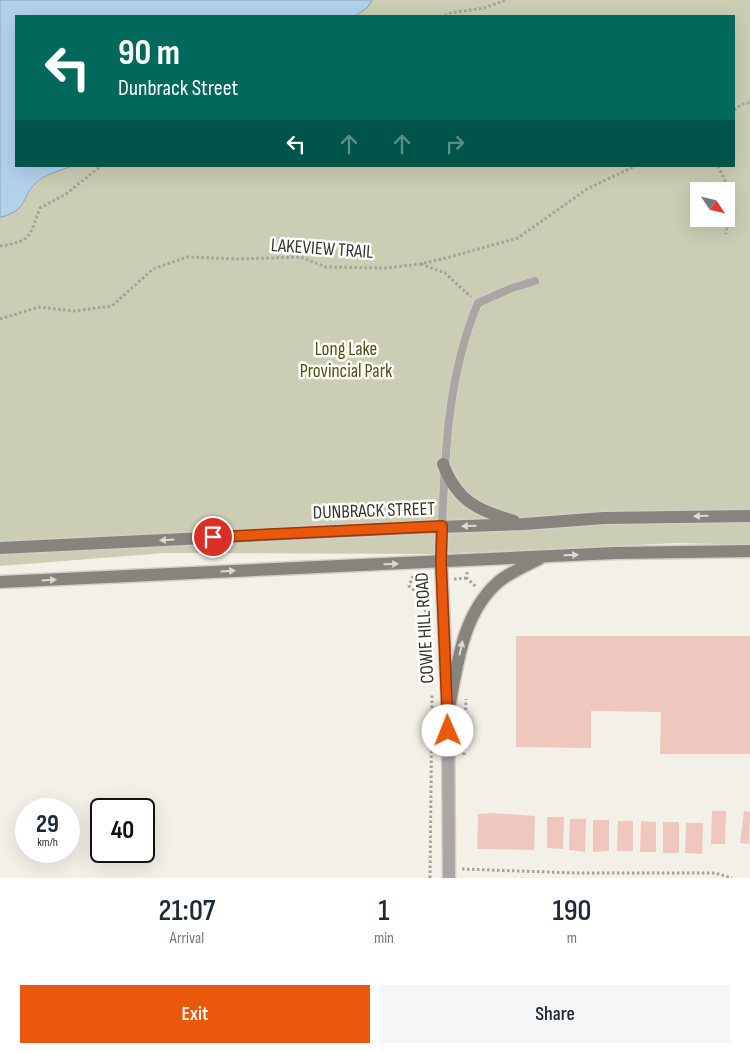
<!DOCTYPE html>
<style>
body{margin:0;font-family:"Sofia Sans Condensed",sans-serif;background:#f6f6f7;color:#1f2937;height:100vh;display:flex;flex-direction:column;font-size:19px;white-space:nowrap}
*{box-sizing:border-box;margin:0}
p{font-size:16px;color:#747a83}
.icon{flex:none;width:28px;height:28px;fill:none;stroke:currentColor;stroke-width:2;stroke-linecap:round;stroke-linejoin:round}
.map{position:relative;height:878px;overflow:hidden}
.side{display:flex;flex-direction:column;background:#fff;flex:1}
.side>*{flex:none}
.hud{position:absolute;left:15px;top:15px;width:720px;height:152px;border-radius:0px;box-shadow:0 5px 20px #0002;background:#00695c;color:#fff;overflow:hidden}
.needle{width:32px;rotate:125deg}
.tools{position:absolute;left:690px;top:182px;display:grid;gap:10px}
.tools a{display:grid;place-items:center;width:45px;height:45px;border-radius:0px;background:#fff;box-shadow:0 5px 20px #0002;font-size:25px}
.speed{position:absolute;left:15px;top:798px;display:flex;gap:10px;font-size:25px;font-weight:700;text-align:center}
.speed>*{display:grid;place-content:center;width:65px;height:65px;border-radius:50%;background:#fff;box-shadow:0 5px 20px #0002;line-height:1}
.speed small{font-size:12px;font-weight:400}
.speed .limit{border:2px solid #111;border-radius:8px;background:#fff;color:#111}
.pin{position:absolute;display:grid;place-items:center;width:42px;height:42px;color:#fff;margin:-21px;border:2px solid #fff;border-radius:50%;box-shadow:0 1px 5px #0007}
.me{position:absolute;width:55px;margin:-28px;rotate:359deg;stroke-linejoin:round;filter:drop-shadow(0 0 4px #0008)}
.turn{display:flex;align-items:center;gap:18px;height:105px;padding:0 20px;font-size:22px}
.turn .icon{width:65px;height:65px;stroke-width:2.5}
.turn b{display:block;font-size:35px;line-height:42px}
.lanes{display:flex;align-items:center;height:48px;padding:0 20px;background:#0003;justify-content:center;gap:25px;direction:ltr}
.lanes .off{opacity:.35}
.eta{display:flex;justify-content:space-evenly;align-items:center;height:85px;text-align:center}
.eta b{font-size:30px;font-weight:600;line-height:35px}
.button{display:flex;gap:10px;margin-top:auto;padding:10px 20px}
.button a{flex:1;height:58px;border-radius:0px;background:#ea580c;color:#fff;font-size:20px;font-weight:600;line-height:58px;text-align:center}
.button a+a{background:#f6f6f7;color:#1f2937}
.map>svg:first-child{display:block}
.green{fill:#cbcdb4;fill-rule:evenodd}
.water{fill:#b2d1eb;stroke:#8ca2b3}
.building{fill:#f0c7be}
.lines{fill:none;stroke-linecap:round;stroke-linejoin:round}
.service-casing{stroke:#d1cfc6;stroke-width:10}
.tertiary-casing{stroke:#d1cfc6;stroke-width:15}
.secondary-casing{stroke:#d1cfc6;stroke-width:15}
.path{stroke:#a4a39c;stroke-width:3;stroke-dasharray:2.5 2.5;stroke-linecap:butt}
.service{stroke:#a9a6a3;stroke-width:8}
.tertiary{stroke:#a9a6a3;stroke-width:12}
.secondary{stroke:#87837d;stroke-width:12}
.oneway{fill:#dbd9d4}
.route-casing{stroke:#983908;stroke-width:12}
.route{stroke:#ea580c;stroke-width:9}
.labels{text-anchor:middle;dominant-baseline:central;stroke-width:5;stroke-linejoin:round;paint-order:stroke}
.street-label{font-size:19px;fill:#353431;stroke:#fffefa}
.park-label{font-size:19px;fill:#4f5218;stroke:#fffefa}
</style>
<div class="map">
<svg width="750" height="878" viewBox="0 0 750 878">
<rect width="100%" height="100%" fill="#f3f1e7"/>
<!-- green -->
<path class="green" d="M372,0H750V545L679,543L437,554L165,553L0,566V217C24,213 24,193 39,181C48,174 61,170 72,166H734V16H355L367,8ZM699,191H726V219H699Z"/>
<!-- water -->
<path class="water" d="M0,0H372L367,8L355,16H16V166H72C60,171 44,174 35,184C20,200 28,209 2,217H0Z"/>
<!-- building -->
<path class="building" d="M516,636H750V754H660L661,712L591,711V748L516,747Z
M712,811H726L725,844H711Z
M744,811L750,812L749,844L740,843Z
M492,813L535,816L534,850L477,849L478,814Z
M547,817H564L563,849L547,848Z
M570,819H586L585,852L569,850Z
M593,820H609V851L593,852Z
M618,821H633V851H617Z
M641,821L656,822V852H640Z
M663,822H679V853H663Z
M686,823H703L702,854L685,853Z"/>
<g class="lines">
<defs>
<path id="service" d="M442,526C445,451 448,374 478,303L512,288L535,281"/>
<path id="tertiary" d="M442,526L441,562L448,713L449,878"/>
<path id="secondary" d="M443,464C457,501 477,510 514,521
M0,548L410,528L524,524L604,518L750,516
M0,582L615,553L750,551
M448,713C457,668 461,617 496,584C508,573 525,566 539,559"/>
</defs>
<!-- service casing -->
<use href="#service" class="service-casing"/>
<!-- tertiary casing -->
<use href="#tertiary" class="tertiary-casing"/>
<!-- secondary casing -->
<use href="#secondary" class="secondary-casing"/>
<!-- path -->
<path class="path" d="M445,16L450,13L484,8L506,0
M734,110L742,104L750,103
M718,166L731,193L726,234
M0,246C32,241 29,237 40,208L66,194L101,166
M421,264L445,273L471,297
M0,319L39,307L74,311L112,306L153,269L187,257L239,259L301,257L326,267L385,268L420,264L446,258L518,238L587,189L635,166
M411,515V512L423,504L432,505
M467,572V578L476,587
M413,576L409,586C422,596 425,608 429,623
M454,579L467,578
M413,580H430
M464,755L466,699
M462,869L577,873H715L732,878
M430,878L432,694"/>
<!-- service -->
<use href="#service" class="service"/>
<!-- tertiary -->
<use href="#tertiary" class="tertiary"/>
<!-- secondary -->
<use href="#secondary" class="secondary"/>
</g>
<!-- one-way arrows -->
<defs><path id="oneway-solid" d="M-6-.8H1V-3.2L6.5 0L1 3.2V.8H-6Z" transform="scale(1.25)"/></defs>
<g class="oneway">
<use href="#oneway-solid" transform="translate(701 516) rotate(179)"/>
<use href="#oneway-solid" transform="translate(469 526) rotate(179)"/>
<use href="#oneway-solid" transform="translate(167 540) rotate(177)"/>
<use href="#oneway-solid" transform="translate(571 555) rotate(-2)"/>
<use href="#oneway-solid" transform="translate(391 564) rotate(-2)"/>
<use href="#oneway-solid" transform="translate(228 571) rotate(-3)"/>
<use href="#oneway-solid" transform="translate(49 580) rotate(-3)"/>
<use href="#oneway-solid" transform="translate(461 648) rotate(-78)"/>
</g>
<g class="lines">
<defs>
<path id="route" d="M213,537L442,526L441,562L448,731"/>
</defs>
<!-- route casing -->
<use href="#route" class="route-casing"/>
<!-- route -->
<use href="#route" class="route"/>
</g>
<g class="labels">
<!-- street labels -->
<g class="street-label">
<text transform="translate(322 249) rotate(4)">LAKEVIEW TRAIL</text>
<text transform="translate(374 511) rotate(-2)">DUNBRACK STREET</text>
<text transform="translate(425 628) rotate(-93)">COWIE HILL ROAD</text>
</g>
<!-- park labels -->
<g class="park-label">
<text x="346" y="349">Long Lake<tspan x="346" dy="22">Provincial Park</tspan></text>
</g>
</g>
</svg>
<div class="tools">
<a><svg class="needle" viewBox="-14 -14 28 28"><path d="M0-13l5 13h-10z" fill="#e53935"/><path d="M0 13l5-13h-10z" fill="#747a83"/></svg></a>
</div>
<div class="speed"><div>29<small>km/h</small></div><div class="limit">40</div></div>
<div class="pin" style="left:213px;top:537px;background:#d93025"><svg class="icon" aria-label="arrive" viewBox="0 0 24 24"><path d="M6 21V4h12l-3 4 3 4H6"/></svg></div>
<svg class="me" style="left:448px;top:731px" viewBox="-20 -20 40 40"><circle r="19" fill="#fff"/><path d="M0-13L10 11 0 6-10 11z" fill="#ea580c"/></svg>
<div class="hud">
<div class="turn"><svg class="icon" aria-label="left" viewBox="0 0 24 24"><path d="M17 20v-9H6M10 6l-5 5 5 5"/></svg><div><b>90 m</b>Dunbrack Street</div></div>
<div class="lanes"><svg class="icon" aria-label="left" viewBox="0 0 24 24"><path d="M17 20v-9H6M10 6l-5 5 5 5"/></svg><svg class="icon off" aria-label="ahead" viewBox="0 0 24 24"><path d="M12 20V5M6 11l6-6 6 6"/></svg><svg class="icon off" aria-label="ahead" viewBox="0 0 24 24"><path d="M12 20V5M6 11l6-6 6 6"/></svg><svg class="icon off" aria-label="right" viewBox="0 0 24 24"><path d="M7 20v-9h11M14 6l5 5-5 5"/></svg></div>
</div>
</div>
<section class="side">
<div class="eta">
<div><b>21:07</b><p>Arrival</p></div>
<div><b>1</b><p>min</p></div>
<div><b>190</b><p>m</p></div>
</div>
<div class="button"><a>Exit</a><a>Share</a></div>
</section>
